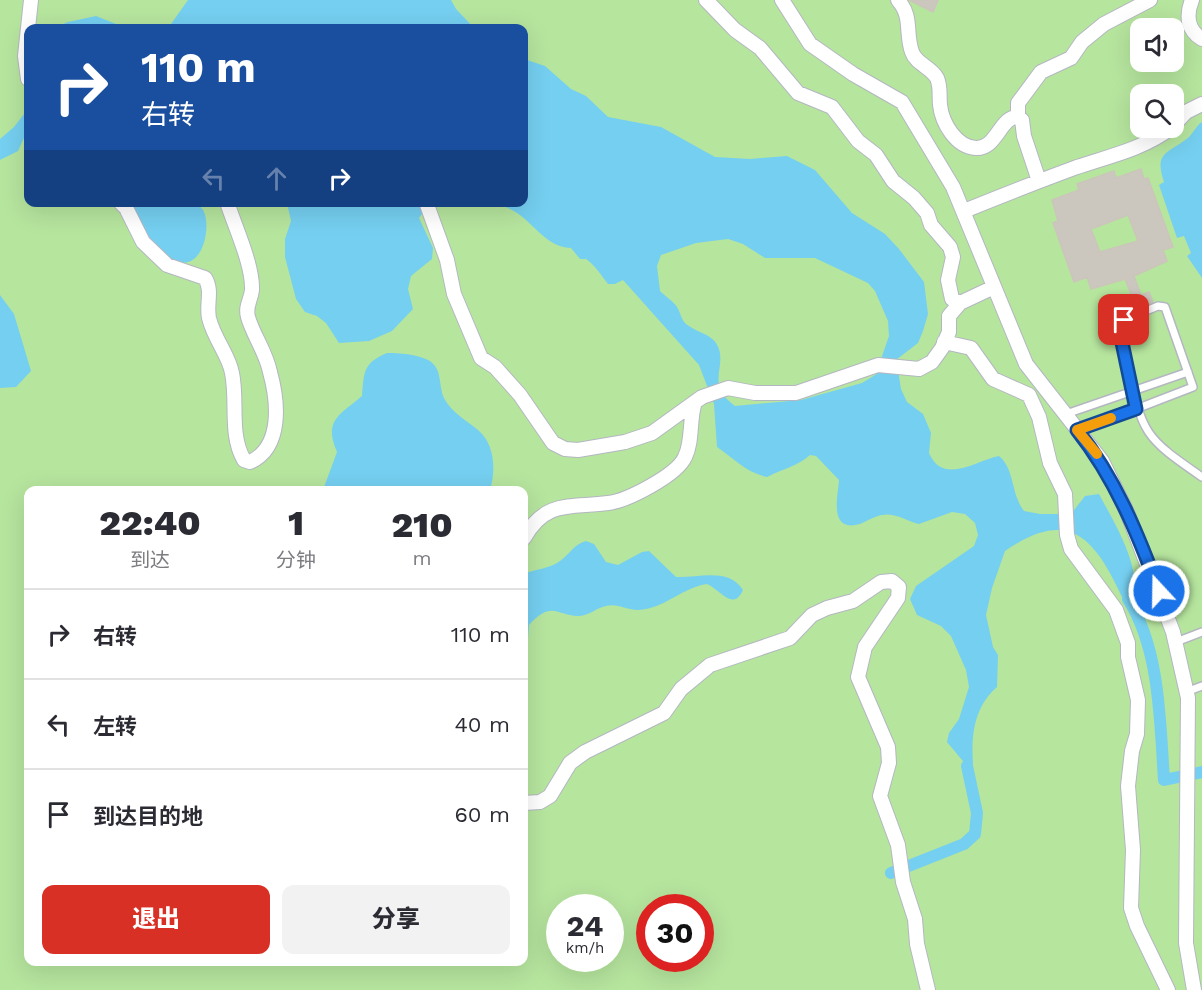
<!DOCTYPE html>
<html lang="zh">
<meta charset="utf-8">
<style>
body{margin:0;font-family:"Work Sans","Noto Sans SC",sans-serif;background:#f2f2f3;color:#2b2b33;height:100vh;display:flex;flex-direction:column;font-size:22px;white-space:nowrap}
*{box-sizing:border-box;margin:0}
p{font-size:20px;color:#7c7c81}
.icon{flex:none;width:33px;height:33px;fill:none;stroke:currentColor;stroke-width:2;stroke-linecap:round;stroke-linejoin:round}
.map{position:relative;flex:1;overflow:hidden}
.side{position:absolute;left:24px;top:486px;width:504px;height:480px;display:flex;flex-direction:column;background:#fff;border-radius:12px;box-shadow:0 6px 24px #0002}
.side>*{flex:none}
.banner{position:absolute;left:24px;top:24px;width:504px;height:183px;border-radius:12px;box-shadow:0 6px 24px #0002;background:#1a4fa0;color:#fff;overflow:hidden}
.controls{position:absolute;left:1130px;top:18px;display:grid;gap:12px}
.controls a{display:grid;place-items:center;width:54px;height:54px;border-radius:12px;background:#fff;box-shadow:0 6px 24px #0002;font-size:30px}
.speed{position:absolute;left:546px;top:894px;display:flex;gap:12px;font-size:30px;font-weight:700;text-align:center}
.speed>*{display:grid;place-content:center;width:78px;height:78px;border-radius:50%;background:#fff;box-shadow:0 6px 24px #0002;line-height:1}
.speed small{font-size:15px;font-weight:400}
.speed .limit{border:9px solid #d22;background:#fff;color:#111}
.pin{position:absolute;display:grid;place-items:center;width:51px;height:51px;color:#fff;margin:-26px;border-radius:12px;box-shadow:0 3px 9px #0006}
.me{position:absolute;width:66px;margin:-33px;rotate:339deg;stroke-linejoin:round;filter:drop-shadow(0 0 4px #0008)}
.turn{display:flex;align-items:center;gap:21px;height:126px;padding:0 18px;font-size:27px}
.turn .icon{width:78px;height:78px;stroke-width:2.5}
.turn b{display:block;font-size:42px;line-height:51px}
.lanes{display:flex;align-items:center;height:57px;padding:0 18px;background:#0003;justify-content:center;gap:30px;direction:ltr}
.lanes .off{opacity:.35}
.eta{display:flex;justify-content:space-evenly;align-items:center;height:102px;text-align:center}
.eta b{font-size:36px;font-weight:800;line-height:42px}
.cta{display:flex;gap:12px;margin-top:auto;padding:12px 18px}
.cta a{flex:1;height:69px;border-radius:12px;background:#d93025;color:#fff;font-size:24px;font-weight:800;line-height:69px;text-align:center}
.cta a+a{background:#f2f2f3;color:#2b2b33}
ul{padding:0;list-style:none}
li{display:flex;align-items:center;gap:18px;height:90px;padding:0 18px;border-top:2px solid #e1e1e2}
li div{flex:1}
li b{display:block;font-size:22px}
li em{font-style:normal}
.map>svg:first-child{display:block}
.green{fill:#b6e59e;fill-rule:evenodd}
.water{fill:#75cff0}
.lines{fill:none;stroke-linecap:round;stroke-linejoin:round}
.canal{stroke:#75cff0;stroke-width:12}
.building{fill:#cbc7bf;stroke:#cbc5ba;stroke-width:1.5;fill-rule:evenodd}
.lane-casing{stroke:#b4b7c1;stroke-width:10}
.street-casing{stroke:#b4b7c1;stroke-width:16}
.lane{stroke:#fff;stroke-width:7}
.street{stroke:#fff;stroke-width:14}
.route-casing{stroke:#114b97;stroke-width:15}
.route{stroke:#1a73e8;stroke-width:10}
.slow{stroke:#f59e0b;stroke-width:10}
</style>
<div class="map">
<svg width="1202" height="990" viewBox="0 0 1202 990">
<rect width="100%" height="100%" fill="#efe9e1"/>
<!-- green -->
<path class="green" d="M0,0H1202V990H0ZM28,28H524V202H28ZM1140,28H1173V62H1140ZM1140,94H1173V128H1140ZM28,490H524V962H28ZM560,908H610V958H560ZM650,908H700V958H650Z"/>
<!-- water -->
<path class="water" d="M188,0H451L456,9L474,28H164L171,24Z
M96,16L126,28H55L68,22Z
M524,59L545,66L571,89L586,96L608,117L661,127L715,157L750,159L787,156L815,170L852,213L885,234L899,249L924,282L928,314L923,331L918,343L892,363L880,362L889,336L888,321L875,291L868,283L815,258H765L743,244L728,239L696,243L661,255L657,266L660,291C665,296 673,301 677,307C681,313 681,322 689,326C697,332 710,334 716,343C730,365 703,383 735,406L801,400L862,383L883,370H898L901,389L907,402L923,414L931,433L929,453C943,486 977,460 999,456C1015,469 1011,495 1024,511L1040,514H1071L1085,496L1099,494C1115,524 1137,559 1135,593L1128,599L1122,597C1094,537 1069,507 1005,551L992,588L986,615L993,647L998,655L997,687C974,707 971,735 973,764L967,766L947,742L949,733L959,719L969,687L966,670L951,636L941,626L917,615L910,599L916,586L974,546L978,535L975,523L965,514L952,512L919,524C907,521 894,512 882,515C875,516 867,521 860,524C828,533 838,496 839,480L816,456L810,455C798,466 782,469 767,477C747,473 733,458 717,447L714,404L699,365L623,280L615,284H608C601,275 595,265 586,259H580L571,248C544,247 533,220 510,209C496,202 485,204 470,206C453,208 430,200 419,218L433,248L432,259L411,276L408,289L413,309L392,331L369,341L339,343L326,323L317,316L305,312L296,299L285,257V239L291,221L287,203L524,202Z
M28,109V129L18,151L0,160V139L14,127Z
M1202,122V278L1187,256L1191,253L1184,236L1177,238L1159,185L1164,182C1153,151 1170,153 1189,137C1194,132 1196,126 1202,122Z
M129,203H194C198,205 203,208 204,212C211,228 203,268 179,262C156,257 138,222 129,203Z
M0,295L14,314L31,371L16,387L0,388Z
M387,353C400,353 416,354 428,360C443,368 438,385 444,398C451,412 466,420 478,430C495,444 496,471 490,490H323L337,452C323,420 340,415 362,396C364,372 363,363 387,353Z
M586,541L594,544L606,562L618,565L642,552L649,551L676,577C698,578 729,567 743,590C733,612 721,590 707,584C683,587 664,609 638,610C627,610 617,603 606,606C596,608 590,615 580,616C557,617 553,599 529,625L527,653L524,654V574C535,569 549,569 560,561C570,554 574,544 586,541Z"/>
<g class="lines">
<!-- canal -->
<path class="canal" d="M1128,599C1160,649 1160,722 1164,780L1202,772
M891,873L964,844L975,834L977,813L967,766"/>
</g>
<!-- building -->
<path class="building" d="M909,0H938L933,12Z
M1141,169L1144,179L1148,178L1173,247L1163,250L1167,261L1134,276L1141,295L1149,292L1153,302L1128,312L1124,302L1133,299L1125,279L1091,289L1087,277L1074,282L1053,223L1058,221L1052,200L1079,190L1077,184L1114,171L1116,178ZM1128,215L1138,241L1100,252L1091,229Z"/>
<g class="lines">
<defs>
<path id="lane" d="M1066,414L1188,372
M1077,430L1134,410L1136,409L1193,387L1165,307L1158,306L1124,320C1118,338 1125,347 1128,365C1142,434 1144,437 1202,477
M1176,642L1202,632
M1186,692L1202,686"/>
<path id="street" d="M706,0L735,30L760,48L798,93L832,107L858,141L876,155L893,181L914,198L927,213L931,225L950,247L953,257L948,280L952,299L960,303L994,287
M782,0L810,44L853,74L902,102L953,187L1026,364L1102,461L1127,512L1173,632L1188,698L1186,943L1194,990
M898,0C913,17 905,33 912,52C916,64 931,67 937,78C941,87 939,96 940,105C942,123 956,147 976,148C997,149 1000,116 1018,117L1022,120L1024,136L1039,181
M1192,0C1186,15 1187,30 1202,39
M28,79L25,56L31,0
M1018,117V103L1041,72L1071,58L1082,42L1104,24L1150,0
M1173,126L1186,112L1202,104
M120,202L126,208L143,242L167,265L205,278C213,291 206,304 209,318C214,339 229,355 232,373C238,402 229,434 244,460L250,462C283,447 278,401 270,372C266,352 253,335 248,317C245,306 251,300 252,290C253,265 235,227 227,202
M426,202L447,260L454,294L481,358L495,367L520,395L553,443L565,449L578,450L625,442L652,433L702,397L728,388L755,393H796L878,365L919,369L932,362L942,348L949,332V316L960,303
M964,211C1001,196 1039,181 1077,167C1110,156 1143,149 1171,128
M944,342L971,348L993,379L1029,395L1039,417L1050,463L1065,494L1067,535L1071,549L1116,610L1128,643V657L1138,700L1137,734L1132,751L1128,786L1133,850L1131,908L1137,926L1168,990
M524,538C546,499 571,508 608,503C627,501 677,475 685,457C693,441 689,419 695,402
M524,803L540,802L550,796L570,763L585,752L664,713L681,689L710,665L790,638L812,615L827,608L853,601L881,582L892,581L899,587L898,598L865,647L858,677L888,747L889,763L880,796L898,845L903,882L915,919L917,944L928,990"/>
</defs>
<!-- lane casing -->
<use href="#lane" class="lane-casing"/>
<!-- street casing -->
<use href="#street" class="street-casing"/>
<!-- lane -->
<use href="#lane" class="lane"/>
<!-- street -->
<use href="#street" class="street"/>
</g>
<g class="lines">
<defs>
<path id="route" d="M1124,320L1120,333L1136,409L1077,430C1115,478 1138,534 1159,591"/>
</defs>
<!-- route casing -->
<use href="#route" class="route-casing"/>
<!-- route -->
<use href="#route" class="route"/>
<!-- slow -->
<path class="slow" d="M1097,454L1077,430L1111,418"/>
</g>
</svg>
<div class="controls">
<a><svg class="icon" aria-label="sound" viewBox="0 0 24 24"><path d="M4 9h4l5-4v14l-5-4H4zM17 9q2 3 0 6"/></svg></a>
<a><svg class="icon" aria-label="search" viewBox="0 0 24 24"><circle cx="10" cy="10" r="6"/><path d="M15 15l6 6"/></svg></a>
</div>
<div class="speed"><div>24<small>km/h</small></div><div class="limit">30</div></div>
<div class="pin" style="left:1124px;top:320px;background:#d93025"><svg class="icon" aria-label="arrive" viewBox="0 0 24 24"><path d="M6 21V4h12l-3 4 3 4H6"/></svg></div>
<svg class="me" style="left:1159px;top:591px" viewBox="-20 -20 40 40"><circle r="17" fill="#1a73e8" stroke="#fff" stroke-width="3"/><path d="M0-11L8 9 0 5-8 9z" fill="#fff"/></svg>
<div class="banner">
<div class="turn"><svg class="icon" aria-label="right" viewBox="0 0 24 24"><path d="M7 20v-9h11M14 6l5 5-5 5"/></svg><div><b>110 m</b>右转</div></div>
<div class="lanes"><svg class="icon off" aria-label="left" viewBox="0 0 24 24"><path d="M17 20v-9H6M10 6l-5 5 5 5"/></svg><svg class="icon off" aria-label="ahead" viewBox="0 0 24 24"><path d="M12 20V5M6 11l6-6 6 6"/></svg><svg class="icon" aria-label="right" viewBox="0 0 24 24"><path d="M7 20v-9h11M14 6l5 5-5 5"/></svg></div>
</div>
<section class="side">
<div class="eta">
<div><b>22:40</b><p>到达</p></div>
<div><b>1</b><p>分钟</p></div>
<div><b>210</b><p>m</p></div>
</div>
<ul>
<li><svg class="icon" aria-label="right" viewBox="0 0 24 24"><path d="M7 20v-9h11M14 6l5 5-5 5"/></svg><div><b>右转</b></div><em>110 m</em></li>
<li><svg class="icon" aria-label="left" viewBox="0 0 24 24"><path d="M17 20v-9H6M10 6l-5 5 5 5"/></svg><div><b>左转</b></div><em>40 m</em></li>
<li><svg class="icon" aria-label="arrive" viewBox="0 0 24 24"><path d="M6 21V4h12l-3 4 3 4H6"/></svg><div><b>到达目的地</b></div><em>60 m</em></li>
</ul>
<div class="cta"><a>退出</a><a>分享</a></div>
</section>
</div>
